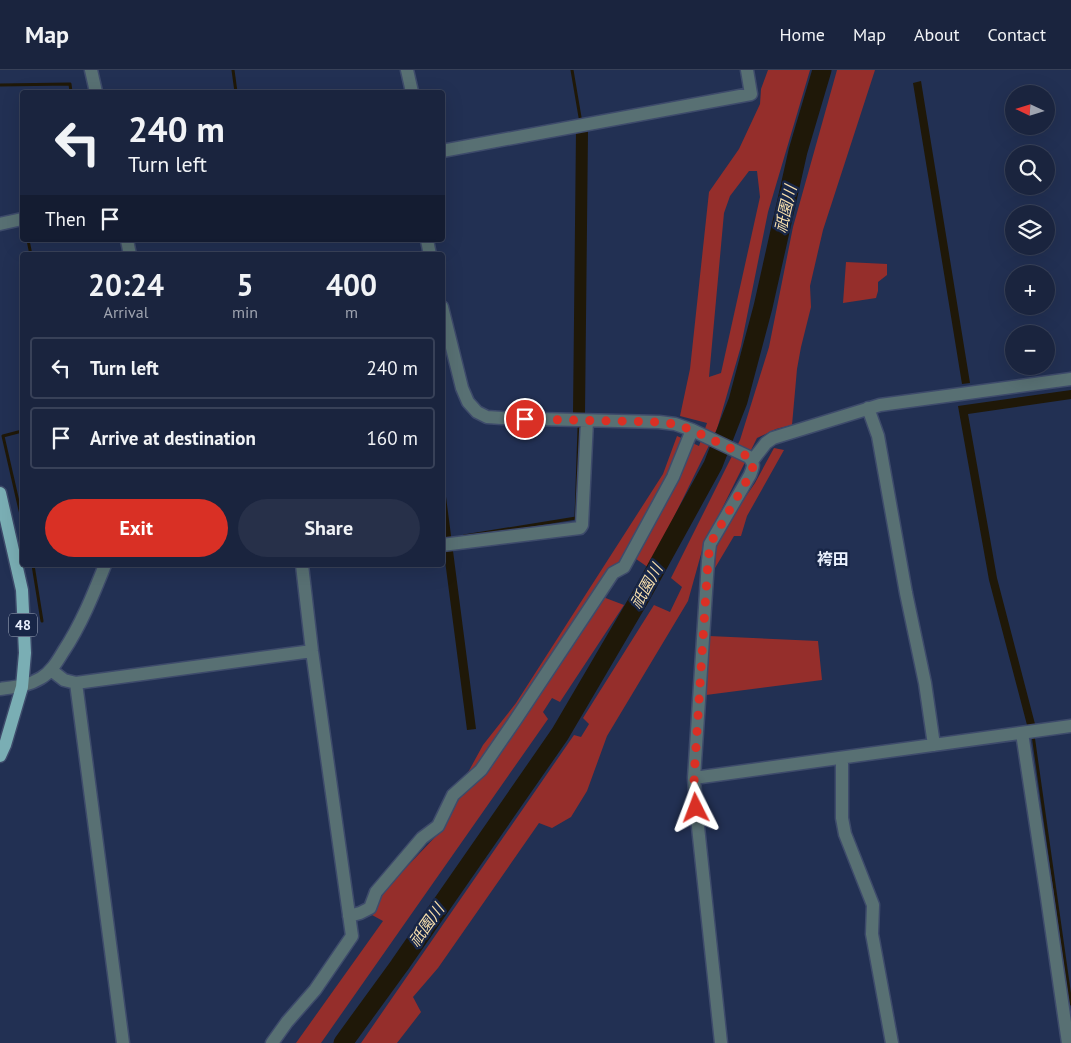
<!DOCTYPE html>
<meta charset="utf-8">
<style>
body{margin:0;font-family:"PT Sans","Noto Sans JP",sans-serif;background:#273049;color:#f1f3f6;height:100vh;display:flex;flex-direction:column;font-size:19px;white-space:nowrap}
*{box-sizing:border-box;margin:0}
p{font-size:16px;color:#9fa4b0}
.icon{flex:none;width:28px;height:28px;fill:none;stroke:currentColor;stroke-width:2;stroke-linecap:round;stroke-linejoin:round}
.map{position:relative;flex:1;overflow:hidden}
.sheet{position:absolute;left:20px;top:182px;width:425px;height:315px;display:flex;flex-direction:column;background:#1a243e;border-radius:5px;box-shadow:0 5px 20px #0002,0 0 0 1px #384158}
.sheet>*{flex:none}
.guide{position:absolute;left:20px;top:20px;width:425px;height:152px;border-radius:5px;box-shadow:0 5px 20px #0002,0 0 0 1px #384158;background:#1a243e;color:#f1f3f6;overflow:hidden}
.needle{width:32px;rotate:274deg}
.tools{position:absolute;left:1005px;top:15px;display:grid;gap:10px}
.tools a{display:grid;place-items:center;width:50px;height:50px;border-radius:50%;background:#1a243e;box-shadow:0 5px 20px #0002,0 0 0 1px #384158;font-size:25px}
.pin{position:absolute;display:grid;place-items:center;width:42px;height:42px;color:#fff;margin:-21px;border:2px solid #fff;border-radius:50%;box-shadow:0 1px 5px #0007}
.me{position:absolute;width:55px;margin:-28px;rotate:357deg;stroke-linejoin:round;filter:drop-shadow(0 0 4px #0008)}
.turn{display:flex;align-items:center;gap:18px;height:105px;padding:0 25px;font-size:22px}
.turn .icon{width:65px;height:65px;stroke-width:2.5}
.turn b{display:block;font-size:35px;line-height:42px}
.then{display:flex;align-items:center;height:48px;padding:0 25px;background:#0003;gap:10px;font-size:19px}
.eta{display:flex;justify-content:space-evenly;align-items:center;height:85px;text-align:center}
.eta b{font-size:30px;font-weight:700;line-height:35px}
.button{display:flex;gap:10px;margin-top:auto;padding:10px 25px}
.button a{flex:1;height:58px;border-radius:30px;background:#d93025;color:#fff;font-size:20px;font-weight:700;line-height:58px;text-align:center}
.button a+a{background:#273049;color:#f1f3f6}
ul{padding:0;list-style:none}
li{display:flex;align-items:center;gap:15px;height:62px;margin:0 10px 8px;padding:0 15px;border:2px solid #384158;border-radius:5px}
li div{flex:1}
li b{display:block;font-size:19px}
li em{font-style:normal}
header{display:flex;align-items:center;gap:30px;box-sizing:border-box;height:70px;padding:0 25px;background:#1a243e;border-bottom:1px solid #384158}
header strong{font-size:24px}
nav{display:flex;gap:28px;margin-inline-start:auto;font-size:18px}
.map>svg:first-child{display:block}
.green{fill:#952e2b;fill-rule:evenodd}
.water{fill:#1f1808}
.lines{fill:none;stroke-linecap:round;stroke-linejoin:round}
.stream{stroke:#1f1808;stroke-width:3}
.river{stroke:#1f1808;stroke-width:19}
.minor-casing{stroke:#3e4b6b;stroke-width:15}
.major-casing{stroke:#3e4b6b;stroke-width:15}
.minor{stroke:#587073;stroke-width:12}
.major{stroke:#7aaeb4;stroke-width:12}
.route{stroke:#d93025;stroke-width:9;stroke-dasharray:0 16.2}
.labels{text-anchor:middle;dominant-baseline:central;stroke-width:5;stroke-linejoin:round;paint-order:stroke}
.shield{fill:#182647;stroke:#abb4c7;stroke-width:1}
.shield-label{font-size:14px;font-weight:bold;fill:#eaf1fe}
.water-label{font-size:16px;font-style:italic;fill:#f6deac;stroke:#182647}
.neighbourhood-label{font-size:16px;font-weight:bold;fill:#eaf1fe;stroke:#182647}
</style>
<header>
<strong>Map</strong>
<nav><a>Home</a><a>Map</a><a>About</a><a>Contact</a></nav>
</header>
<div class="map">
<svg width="1071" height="973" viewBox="0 0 1071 973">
<rect width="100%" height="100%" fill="#223053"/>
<!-- green -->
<path class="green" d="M768,0H810L768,142L741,276L717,359L649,498L629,484L595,524L624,535L560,632L552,628L543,642L548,649L321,973H296L383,851L372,845L379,826L437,765L459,729V719L483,675L516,633L663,404L677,366L699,376L707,353L680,346L690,299L709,122L739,79L760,34L761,19ZM749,101H757L760,127L721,303L709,307L724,143L730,126Z
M837,0H875L823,160L810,216L811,237L801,277L797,299L792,355L776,359L757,368L703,477L688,531L607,666L587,721L571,747L552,758L539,753L438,898L413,927L421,942L397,973H361L574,665L581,667L589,654L583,648L654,535L670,542L682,517L671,508L740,370L769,277L793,157Z
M846,192L887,194V205L878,212V221L876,228L843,233Z
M774,378L784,380L747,446L741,466H734L715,498L716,478L726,455L755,413Z
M709,566L818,571L822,610L706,625Z"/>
<!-- water -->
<path class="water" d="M921,11L970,313L962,314L913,13Z
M576,61H588L585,344H573Z
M1071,320V329L968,344L997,508L1035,654L1027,655L989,510L958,336Z
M442,414L445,419L476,659L467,660L443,475Z"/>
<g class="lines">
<!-- stream -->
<path class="stream" d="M233,0L236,22
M572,0L581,53
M0,15L70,14L71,22
M28,170L31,185
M22,361L3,366L22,449
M464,466L576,448L579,358
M33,495L42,551
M1033,665L1071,934"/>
<!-- river -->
<path class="river" d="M343,973L399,896L560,664L641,526L713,395L738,331L763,237L798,81L822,0"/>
<defs>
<path id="minor" d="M91,0L96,22
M407,0L412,22
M442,81L751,24L747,0
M0,154L22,149
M127,170L130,185
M427,170L430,185
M442,237L462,318L468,332L477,342L487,347L502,348L659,352L675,354L692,360L749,387C755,394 753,397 750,405L710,474L708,491L694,708L696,738L721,973
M868,338L878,366L906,523L925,613L934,675
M752,391L766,373L773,368L880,335L1071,309
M442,475L580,458L582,455L587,351
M51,600L64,610L76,613L312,581
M76,613L123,973
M0,619C14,617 28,616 41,608C51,602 57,592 63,582C81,555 93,525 105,495
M1022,663L1046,821L1068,973
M842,688V748L845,764L873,835L872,864L892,973
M694,708L1071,656
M349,846L360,843L370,838L376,822L422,768L438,756L453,725L481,700L516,649L613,503L624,497L673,407L692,360
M272,973L287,952L315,920L352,866L312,581L302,495"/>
<path id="major" d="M0,423L22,520L25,583L22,617L5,675L0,686"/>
</defs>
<!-- minor casing -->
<use href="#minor" class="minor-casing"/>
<!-- major casing -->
<use href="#major" class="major-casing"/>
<!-- minor -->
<use href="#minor" class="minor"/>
<!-- major -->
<use href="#major" class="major"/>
</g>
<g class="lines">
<!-- route -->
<path class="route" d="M525,349L659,352L675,354L692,360L749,387C755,394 753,397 750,405L710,474L708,491L694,708L696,738"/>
</g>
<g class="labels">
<!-- shield labels -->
<rect class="shield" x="9" y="543.5" width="28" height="23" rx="4"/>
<g class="shield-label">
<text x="23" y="555">48</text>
</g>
<!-- water labels -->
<g class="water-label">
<text transform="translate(785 139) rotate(-77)">祇園川</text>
<text transform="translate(646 516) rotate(-61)">祇園川</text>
<text transform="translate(426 855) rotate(-55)">祇園川</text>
</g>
<!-- neighbourhood labels -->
<g class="neighbourhood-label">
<text x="833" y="489">袴田</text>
</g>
</g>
</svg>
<div class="tools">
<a><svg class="needle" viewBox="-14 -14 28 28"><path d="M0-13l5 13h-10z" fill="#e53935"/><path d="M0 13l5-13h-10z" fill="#9fa4b0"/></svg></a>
<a><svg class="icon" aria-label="search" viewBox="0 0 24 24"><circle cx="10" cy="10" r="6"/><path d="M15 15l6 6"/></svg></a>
<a><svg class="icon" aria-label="layers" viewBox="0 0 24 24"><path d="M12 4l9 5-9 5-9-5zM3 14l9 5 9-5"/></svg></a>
<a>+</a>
<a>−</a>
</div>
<div class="pin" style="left:525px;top:349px;background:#d93025"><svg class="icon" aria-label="arrive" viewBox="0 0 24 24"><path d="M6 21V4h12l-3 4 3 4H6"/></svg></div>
<svg class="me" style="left:696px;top:738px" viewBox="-20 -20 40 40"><path d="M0-17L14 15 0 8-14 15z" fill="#d93025" stroke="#fff" stroke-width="4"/></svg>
<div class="guide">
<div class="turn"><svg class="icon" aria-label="left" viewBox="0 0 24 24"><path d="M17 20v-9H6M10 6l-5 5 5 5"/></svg><div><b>240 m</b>Turn left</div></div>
<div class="then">Then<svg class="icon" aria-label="arrive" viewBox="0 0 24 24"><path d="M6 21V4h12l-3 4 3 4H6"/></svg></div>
</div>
<section class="sheet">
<div class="eta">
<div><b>20:24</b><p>Arrival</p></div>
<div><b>5</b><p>min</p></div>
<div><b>400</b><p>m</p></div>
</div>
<ul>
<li><svg class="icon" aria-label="left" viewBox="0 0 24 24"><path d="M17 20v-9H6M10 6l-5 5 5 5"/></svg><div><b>Turn left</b></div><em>240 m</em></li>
<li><svg class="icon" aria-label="arrive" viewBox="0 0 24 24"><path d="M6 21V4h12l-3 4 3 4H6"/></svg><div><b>Arrive at destination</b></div><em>160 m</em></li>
</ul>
<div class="button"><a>Exit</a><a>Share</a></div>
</section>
</div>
